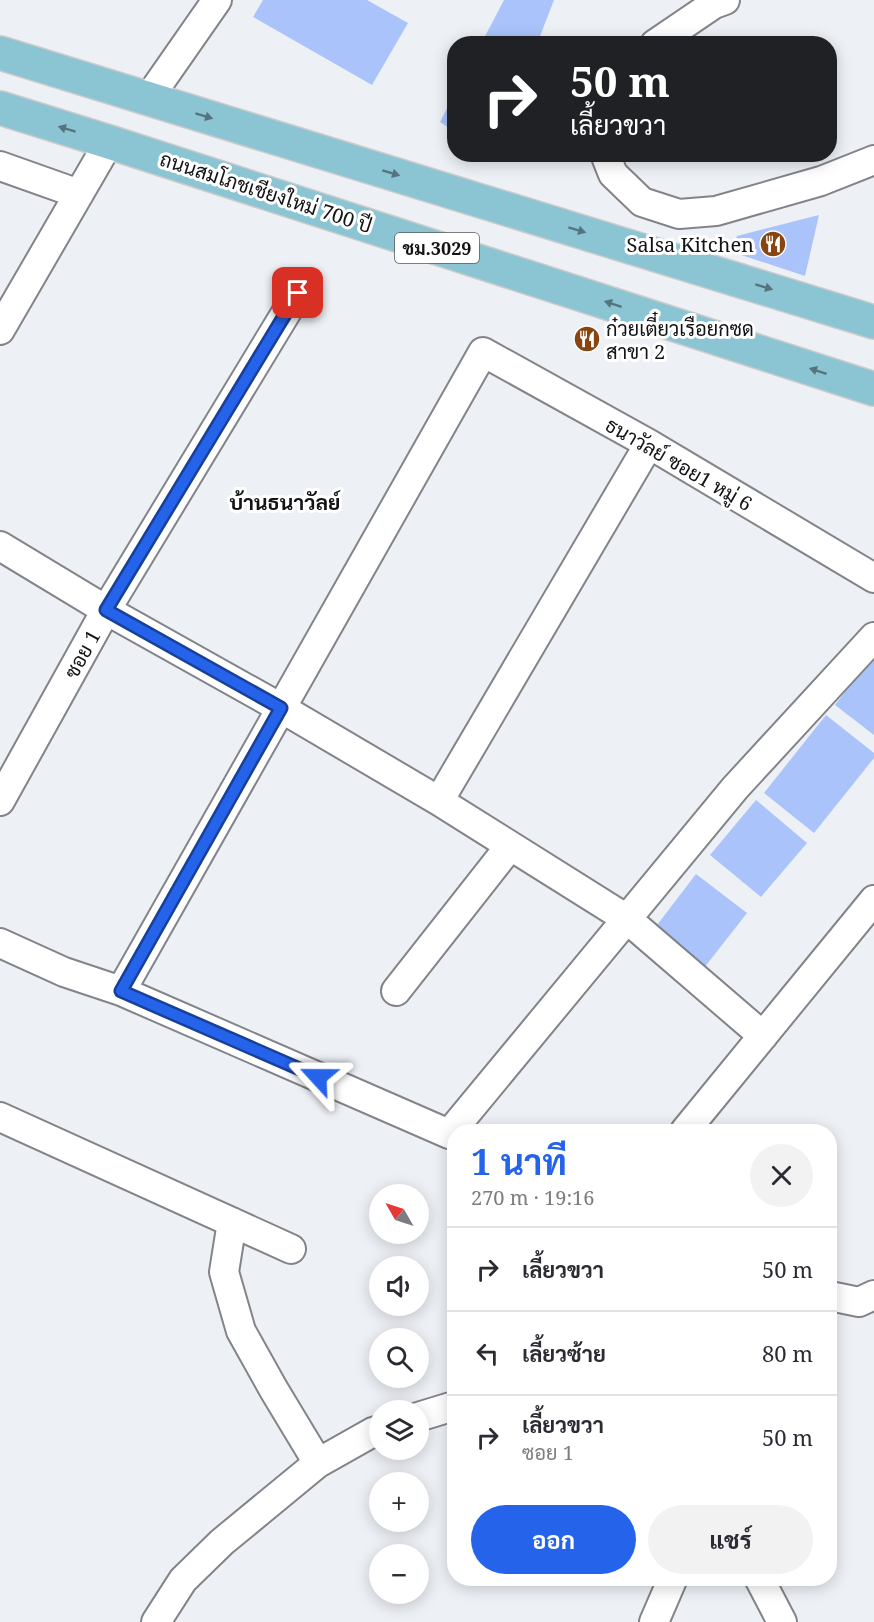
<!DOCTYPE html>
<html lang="th">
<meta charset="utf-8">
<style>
body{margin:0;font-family:"Noto Serif",Sarabun,serif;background:#f2f2f3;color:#2b2b33;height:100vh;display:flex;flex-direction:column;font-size:22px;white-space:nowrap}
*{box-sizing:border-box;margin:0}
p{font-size:20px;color:#7c7c81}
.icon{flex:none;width:33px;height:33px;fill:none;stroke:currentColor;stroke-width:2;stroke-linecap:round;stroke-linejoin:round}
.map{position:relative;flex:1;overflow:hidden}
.sheet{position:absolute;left:447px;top:1124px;width:390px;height:462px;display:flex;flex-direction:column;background:#fff;border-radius:24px;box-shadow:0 3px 15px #0003}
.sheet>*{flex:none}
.banner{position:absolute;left:447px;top:36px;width:390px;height:126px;border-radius:24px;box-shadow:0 3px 15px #0003;background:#202124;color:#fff;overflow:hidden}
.needle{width:39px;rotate:309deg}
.buttons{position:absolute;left:369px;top:1184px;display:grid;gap:12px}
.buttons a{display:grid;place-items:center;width:60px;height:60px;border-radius:50%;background:#fff;box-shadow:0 3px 15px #0003;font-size:30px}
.pin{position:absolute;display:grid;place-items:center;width:51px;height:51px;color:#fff;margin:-26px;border-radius:12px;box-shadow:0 3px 9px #0006}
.me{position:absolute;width:66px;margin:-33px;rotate:294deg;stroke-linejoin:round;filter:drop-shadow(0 0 4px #0008)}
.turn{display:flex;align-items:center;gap:21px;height:126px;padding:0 24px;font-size:27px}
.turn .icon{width:78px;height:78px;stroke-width:2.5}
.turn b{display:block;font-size:42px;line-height:51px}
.round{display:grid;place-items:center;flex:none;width:63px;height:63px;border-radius:32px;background:#f2f2f3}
.summary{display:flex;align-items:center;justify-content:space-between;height:102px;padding:0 24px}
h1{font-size:36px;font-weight:700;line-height:45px;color:#2563eb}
.cta{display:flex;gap:12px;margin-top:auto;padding:12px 24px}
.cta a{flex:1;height:69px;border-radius:36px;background:#2563eb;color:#fff;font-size:24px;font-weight:700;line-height:69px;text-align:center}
.cta a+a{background:#f2f2f3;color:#2b2b33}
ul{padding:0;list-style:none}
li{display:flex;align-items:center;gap:18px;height:84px;padding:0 24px;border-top:2px solid #e1e1e2}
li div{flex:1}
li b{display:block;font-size:22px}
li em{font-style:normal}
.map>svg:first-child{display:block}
.building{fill:#aac4fb}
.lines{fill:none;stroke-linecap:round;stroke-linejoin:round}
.minor-casing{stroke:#828489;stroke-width:32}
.primary-casing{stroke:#cbcbcc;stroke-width:36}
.minor{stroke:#fff;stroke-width:28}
.primary{stroke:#8bc4d2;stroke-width:33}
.oneway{fill:#55747d}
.route-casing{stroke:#184099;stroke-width:15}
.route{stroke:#2563eb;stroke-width:10}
.labels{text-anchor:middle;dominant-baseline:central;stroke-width:6;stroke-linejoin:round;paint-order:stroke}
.shield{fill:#fff;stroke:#595a5b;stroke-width:1.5}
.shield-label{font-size:18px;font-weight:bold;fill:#121315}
.street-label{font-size:20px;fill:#121315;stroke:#fff}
.poi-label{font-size:20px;fill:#121315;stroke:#fff;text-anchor:end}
.neighbourhood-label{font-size:21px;font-weight:bold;fill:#121315;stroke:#fff}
</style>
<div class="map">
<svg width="874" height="1622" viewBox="0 0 874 1622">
<rect width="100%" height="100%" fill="#edf0f5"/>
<!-- building -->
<path class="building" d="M263,0H367L408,23L372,85L253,17Z
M504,0H554L537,44H481Z
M454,95V131L440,122Z
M819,215L805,276L732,252L737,236Z
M874,654V735L835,705Z
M826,715L874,753V758L814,833L764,793Z
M756,800L807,843L761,897L710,855Z
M696,874L747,913L704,968L654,929Z"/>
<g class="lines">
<defs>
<path id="minor" d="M655,44L714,4L725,0
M148,99L217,0
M605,154L613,174L642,202L679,214L716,211L821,181L874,160
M0,166L79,194
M0,330L109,142
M0,546L106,610L281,708L439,801L627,919L763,1036
M0,801L106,610L298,293
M439,801L649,444
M0,943L64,972L121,991L449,1134L735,788L874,637
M121,991L483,352L649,444L874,578
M396,991L510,846
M0,1117L291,1249
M685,1131L874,900
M232,1222L224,1272L241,1331L274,1390L318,1463
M830,1296L859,1302L874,1295
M418,1417L454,1406
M759,1578L782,1622
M156,1622L183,1580L222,1542L318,1463L373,1432L380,1430
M654,1622L673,1578"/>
<path id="primary" d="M0,53L874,322
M0,108L109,142L874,389"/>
</defs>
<!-- minor casing -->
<use href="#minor" class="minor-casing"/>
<!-- primary casing -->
<use href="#primary" class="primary-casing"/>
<!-- minor -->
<use href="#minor" class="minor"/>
<!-- primary -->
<use href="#primary" class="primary"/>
</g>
<!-- one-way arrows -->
<defs><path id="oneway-solid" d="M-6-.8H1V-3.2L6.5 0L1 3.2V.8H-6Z" transform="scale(1.5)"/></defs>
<g class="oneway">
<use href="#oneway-solid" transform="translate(204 116) rotate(17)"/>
<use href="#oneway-solid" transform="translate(67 129) rotate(-163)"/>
<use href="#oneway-solid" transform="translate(391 173) rotate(17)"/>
<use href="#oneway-solid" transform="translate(577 230) rotate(17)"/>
<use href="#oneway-solid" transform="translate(764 287) rotate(17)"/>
<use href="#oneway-solid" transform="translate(613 304) rotate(-162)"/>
<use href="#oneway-solid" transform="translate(818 371) rotate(-162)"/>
</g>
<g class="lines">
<defs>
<path id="route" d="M298,293L106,610L281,708L121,991L318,1077"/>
</defs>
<!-- route casing -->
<use href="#route" class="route-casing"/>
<!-- route -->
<use href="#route" class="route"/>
</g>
<!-- icons -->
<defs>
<symbol id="restaurant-disc" viewBox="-11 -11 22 22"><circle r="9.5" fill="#874512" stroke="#fff"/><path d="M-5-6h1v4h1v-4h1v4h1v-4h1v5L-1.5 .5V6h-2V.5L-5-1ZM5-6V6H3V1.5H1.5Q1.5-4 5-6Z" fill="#fff"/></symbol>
</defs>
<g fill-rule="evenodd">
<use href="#restaurant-disc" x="758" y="229" width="30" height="30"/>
<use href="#restaurant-disc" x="572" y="324" width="30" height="30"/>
</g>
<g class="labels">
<!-- shield labels -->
<rect class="shield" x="395" y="233" width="84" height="30" rx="4.5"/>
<g class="shield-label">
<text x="437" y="248">ชม.3029</text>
</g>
<!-- street labels -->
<g class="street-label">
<text transform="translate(266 192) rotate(18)">ถนนสมโภชเชียงใหม่ 700 ปี</text>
<text transform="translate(679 464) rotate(30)">ธนาวัลย์ ซอย1 หมู่ 6</text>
<text transform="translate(82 654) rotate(-61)">ซอย 1</text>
</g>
<!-- poi labels -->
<g class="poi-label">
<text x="754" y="244">Salsa Kitchen</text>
<text x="606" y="328" text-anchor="start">ก๋วยเตี๋ยวเรือยกซด<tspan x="606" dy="23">สาขา 2</tspan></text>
</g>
<!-- neighbourhood labels -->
<g class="neighbourhood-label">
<text x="285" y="502">บ้านธนาวัลย์</text>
</g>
</g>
</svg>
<div class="buttons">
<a><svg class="needle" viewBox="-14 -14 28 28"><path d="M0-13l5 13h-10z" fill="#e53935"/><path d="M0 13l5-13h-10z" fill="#7c7c81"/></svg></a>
<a><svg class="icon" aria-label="sound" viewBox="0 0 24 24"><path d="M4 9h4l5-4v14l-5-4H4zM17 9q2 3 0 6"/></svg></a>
<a><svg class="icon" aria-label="search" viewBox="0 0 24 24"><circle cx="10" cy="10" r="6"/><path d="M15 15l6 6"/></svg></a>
<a><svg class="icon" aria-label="layers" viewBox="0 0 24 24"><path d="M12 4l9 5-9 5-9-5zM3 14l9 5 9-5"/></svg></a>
<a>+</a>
<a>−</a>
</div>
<div class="pin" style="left:298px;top:293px;background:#d93025"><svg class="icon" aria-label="arrive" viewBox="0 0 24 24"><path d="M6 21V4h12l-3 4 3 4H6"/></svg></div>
<svg class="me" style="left:318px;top:1077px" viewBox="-20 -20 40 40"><path d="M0-17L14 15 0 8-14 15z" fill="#2563eb" stroke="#fff" stroke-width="4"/></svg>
<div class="banner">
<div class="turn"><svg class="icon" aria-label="right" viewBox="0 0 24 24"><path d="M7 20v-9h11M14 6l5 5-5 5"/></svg><div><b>50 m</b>เลี้ยวขวา</div></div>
</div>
<section class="sheet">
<div class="summary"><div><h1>1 นาที</h1><p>270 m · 19:16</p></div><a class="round"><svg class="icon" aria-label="close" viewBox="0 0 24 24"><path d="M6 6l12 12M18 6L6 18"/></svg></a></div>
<ul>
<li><svg class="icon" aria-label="right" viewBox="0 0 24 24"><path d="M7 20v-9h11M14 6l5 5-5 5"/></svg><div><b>เลี้ยวขวา</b></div><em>50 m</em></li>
<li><svg class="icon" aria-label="left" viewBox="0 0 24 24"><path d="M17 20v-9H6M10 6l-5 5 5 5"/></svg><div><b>เลี้ยวซ้าย</b></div><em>80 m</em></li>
<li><svg class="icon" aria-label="right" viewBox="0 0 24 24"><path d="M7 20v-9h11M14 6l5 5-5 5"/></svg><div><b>เลี้ยวขวา</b><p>ซอย 1</p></div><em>50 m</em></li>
</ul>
<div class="cta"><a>ออก</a><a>แชร์</a></div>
</section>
</div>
